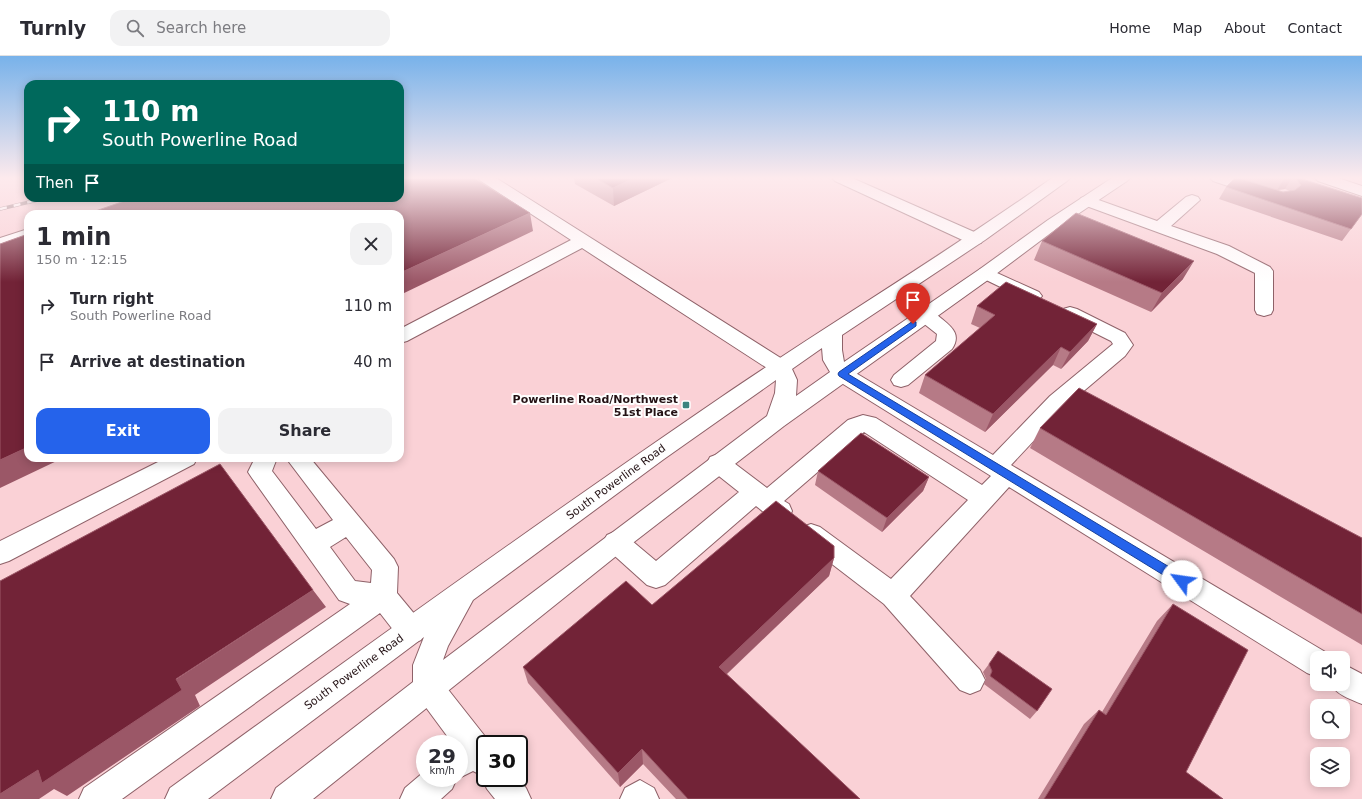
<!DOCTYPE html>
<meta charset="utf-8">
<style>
body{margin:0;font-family:"DejaVu Sans",sans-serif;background:#f2f2f3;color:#2b2b33;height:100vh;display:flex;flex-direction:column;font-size:15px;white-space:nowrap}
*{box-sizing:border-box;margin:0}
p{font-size:13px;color:#7c7c81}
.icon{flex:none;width:22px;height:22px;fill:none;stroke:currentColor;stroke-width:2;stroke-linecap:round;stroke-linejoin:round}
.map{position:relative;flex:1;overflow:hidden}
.drawer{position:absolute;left:24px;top:154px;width:380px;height:252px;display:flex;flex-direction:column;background:#fff;border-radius:12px;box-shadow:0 2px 10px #0003}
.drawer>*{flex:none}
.hud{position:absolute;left:24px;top:24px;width:380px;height:122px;border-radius:12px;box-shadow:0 2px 10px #0003;background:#00695c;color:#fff;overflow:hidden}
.controls{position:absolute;left:1310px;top:595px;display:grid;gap:8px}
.controls a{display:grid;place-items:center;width:40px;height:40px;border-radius:8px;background:#fff;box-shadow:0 2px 10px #0003;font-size:20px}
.speed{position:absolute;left:416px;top:679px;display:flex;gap:8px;font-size:20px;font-weight:700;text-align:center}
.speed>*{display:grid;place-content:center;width:52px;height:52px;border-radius:50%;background:#fff;box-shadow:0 2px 10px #0003;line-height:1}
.speed small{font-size:10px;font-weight:400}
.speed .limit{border:2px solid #111;border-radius:6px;background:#fff;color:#111}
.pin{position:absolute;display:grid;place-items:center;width:34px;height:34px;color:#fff;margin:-41px -17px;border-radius:50% 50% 50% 0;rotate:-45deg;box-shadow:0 0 4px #0007}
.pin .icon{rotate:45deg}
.me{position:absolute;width:44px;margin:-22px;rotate:301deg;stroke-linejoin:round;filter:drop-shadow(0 0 3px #0008)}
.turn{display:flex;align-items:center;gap:14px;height:84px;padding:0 12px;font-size:18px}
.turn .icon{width:52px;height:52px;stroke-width:2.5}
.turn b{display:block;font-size:28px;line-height:34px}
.then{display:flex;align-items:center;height:38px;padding:0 12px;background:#0003;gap:8px;font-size:15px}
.round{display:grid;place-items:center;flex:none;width:42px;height:42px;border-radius:12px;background:#f2f2f3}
.head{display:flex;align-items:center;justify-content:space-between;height:68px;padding:0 12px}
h1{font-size:24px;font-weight:800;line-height:30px}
.action{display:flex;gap:8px;margin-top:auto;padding:8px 12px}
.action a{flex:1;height:46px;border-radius:12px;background:#2563eb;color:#fff;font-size:16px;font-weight:800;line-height:46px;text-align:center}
.action a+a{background:#f2f2f3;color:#2b2b33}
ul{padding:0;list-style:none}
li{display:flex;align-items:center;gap:12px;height:56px;padding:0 12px}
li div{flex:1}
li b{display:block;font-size:15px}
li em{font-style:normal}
header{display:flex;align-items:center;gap:24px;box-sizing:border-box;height:56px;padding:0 20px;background:#fff;border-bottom:1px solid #e1e1e2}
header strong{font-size:19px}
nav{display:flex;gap:22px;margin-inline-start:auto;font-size:14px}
.search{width:280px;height:36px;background:#f2f2f3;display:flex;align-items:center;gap:10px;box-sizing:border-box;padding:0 14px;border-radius:12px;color:#7c7c81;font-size:15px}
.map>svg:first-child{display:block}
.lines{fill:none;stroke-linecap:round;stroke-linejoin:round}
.minor-casing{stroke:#8e6168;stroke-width:2}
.major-casing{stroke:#8e6168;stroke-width:2}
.highway-casing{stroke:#8e6168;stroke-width:2}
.minor{fill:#fff;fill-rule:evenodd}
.major{fill:#fff;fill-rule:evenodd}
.highway{fill:#fff;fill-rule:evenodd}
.rail-casing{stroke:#85696d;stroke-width:3.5}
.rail{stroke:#fefefe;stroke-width:2.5;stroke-dasharray:7;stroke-linecap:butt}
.wall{fill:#b67a86;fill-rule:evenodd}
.shaded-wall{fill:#9b5767}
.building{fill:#722337;stroke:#9b5767}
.route{fill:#2563eb;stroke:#184099}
.poi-dot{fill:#3c847f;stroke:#fefefe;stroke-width:1.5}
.labels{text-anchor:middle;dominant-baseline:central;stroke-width:4;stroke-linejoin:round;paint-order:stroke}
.poi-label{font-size:11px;font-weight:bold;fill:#231114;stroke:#fefefe;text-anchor:end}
.street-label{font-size:11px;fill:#231114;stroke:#fefefe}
</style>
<header>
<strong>Turnly</strong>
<div class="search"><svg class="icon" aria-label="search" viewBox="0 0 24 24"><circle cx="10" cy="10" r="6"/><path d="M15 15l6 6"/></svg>Search here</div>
<nav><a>Home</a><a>Map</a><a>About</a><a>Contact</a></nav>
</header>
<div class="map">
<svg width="1362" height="743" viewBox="0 0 1362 743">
<rect width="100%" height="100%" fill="#fad1d6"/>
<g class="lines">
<defs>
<path id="minor" d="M478,122H496L787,306L790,311L787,316L780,318L773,316L582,192L407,285L400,287V273L571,184L481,125Z
M832,122H852L981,179L983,183L981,187L975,188L969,187L835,125Z
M1210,122H1233L1263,132L1266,135L1263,138L1258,140L1213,125Z
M1192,139L1198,141L1200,144L1171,170L1229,190L1270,211L1273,215V254L1271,258L1264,260L1257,258L1255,254V217L1217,198L1081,148L1079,145L1081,142L1087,140L1093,142L1157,165L1186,141Z
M28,173V183L0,192V182Z
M986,212L1039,236L1042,240L1039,244L1033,246L1027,244L980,221L977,217L980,213Z
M1070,251L1077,253L1125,277L1133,289L1125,300L1066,350L1011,409L1327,597L1329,602H1317V621L1307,617L1009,431L910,540L980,614L985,624L980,634L970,638L960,634L884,548L802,485L799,478L802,471L811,468L820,471L891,523L968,444L864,376L784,445L789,448L792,455L789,462C773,467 768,459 756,450L665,529L656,532L647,529L607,493L603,486L607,479L616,475L625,479L656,505L739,436L710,413L707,407L710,401L718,398L726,401L767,432L848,364L863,359L876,362L982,429L991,420L835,323L832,318L835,313L842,311L849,313L993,399L1050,340L1113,288L1111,285L1063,261L1061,257L1063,253Z
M925,253C932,255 936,258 942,263C953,272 961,279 952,293L908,329L901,331L894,329L891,324L894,319L936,285L937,278L918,263L916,259L918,255Z
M166,402H197L194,408L9,505L0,508V485Z
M255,402H277L272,415L316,473L333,464L286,402H310L394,503L398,511L397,537L421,566L425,575L421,584L411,588L401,584L380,557L122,743H79L84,732L350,548L339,544L252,422L248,416ZM346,481L372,514L371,527L355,525L330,491Z
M1343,608L1362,618V648C1352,644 1335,638 1331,628H1343Z
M429,618L439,622L491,688H485V722H518L526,732L531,743H495L487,733L482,722L483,720L473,715L459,722V688H453L419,642L414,632L419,622Z
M425,715V722H457L452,733L441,743H400L405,732Z
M640,724L654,732L659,743H620L625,732Z"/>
<path id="major" d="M1052,122H1070L1067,125L985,184L842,279V294L844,306L980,213L1048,164L1112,122H1130L1127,125L1060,170L992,221L784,370L625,493L313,743H271L276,732L413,626V609L424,581L208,743H165L170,732C352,600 534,469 720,342C830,267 944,199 1052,122ZM822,292L823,304L830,316L796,340L797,324L792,313ZM776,324L775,337L767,360L443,604L448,590L473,544L664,403Z"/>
<path id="highway" d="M1315,122H1338L1362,130V140L1318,125Z"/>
</defs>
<!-- minor casing -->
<use href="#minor" class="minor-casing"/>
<!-- major casing -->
<use href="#major" class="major-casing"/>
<!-- highway casing -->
<use href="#highway" class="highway-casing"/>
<!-- minor -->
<use href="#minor" class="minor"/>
<!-- major -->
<use href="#major" class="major"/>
<!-- highway -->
<use href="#highway" class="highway"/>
<defs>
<path id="rail" d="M0,153L46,142"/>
</defs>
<!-- rail casing -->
<use href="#rail" class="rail-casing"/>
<!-- rail -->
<use href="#rail" class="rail"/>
</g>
<!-- wall -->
<path class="wall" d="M574,122H672L614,150L575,128Z
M1235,122H1299L1362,158L1342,185L1219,143L1226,131ZM1285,133L1290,135L1283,136L1277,134Z
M1042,185L1183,223L1151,256L1034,204Z
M977,250L1097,268L1088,285L1061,313L1053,309L985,376L919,337L925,319L980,272L971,268Z
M1040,372L1362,482V589L1030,392Z
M818,415L929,421L923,435L882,476L815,429Z
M834,502L829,520L726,619L860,743H676L643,708L620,731L528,627L523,611L652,549Z
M1173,548L1186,716L1223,743H1038L1084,668L1099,654L1102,656L1157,565Z
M989,608L1037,655L1030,663L984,628L986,623L983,616Z"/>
<!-- shaded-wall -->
<path class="shaded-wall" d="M634,122H672L614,150L613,132Z
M1290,122H1292L1285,133L1277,134L1284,123Z
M530,157L533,175L400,239V217Z
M1194,205L1183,223L1151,256L1162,237Z
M1097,268L1088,285L1061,313L1070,296Z
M1061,291L1053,309L985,376L993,358Z
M28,391V402H63L0,432V404Z
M929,421L923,435L882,476L887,462Z
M834,502L829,520L717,627L719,611Z
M313,534L326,551L195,639L200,650L67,740L54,733L39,743H0V738Z
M642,693L643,708L620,731L618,717Z"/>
<!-- building -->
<path class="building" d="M400,122H474L530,157L400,217V158H87L133,142H400Z
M595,122H634L613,132Z
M1235,122H1239L1283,136L1295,134L1301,129L1297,124L1293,122H1299L1362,142V158L1351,173L1226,131Z
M1280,122H1290L1284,123Z
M1076,157L1194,205L1162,237L1042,185Z
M28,178V391L0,404V188Z
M1006,226L1097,268L1070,296L1061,291L993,358L925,319L995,259L977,250Z
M1079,332L1362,482V558L1040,372Z
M861,377L929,421L887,462L818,415Z
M220,408L313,534L176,623L182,634L42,727L38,714L0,738V525Z
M776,445L834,490V502L719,611L860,743H688L642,693L618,717L523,611L626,525L652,549Z
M1173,548L1248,594L1186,716L1223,743H1044L1099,654L1106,659Z
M998,595L1052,633L1037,655L990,620L992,615L989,608Z"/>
<!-- sky -->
<linearGradient id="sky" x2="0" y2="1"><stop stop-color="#78b2ea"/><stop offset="0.54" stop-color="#fdeaed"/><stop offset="1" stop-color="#fdeaed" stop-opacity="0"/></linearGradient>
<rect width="1362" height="226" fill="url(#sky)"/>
<!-- route -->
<path class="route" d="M913,265L916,266V270L848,318L1186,521L1187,525L1186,528L1182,529L1178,528L839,320L838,318L839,316Z"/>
<!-- markers -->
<rect class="poi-dot" x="682" y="345" width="8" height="8" rx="2"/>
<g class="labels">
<!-- poi labels -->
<g class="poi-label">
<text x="678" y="343">Powerline Road/Northwest<tspan x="678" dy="13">51st Place</tspan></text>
</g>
<!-- street labels -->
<g class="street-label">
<text transform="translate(616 426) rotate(-36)">South Powerline Road</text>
<text transform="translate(354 616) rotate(-36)">South Powerline Road</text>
</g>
</g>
</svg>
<div class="controls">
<a><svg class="icon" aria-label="sound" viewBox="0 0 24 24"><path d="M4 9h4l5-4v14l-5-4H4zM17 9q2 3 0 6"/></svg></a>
<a><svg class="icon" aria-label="search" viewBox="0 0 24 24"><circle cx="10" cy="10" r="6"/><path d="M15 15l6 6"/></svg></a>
<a><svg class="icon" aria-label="layers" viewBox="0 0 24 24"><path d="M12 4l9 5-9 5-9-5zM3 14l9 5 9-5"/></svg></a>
</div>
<div class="speed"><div>29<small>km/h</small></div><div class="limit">30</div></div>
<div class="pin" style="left:913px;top:268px;background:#d93025"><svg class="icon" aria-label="arrive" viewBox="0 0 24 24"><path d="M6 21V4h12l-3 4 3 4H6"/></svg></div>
<svg class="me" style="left:1182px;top:525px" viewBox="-20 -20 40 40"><circle r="19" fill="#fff"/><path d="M0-13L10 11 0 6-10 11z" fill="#2563eb"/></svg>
<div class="hud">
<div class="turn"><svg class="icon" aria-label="right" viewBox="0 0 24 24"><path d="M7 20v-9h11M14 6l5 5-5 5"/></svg><div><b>110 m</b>South Powerline Road</div></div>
<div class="then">Then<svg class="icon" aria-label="arrive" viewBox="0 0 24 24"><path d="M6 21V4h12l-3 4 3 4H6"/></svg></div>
</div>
<section class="drawer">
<div class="head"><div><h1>1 min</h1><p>150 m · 12:15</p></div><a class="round"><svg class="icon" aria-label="close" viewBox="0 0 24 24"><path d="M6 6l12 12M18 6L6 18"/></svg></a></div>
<ul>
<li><svg class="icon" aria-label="right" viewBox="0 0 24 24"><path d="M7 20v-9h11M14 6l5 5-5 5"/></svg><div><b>Turn right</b><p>South Powerline Road</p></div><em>110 m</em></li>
<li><svg class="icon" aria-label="arrive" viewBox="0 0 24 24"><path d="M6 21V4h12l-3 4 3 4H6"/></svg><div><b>Arrive at destination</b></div><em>40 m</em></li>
</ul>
<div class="action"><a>Exit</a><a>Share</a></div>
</section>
</div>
